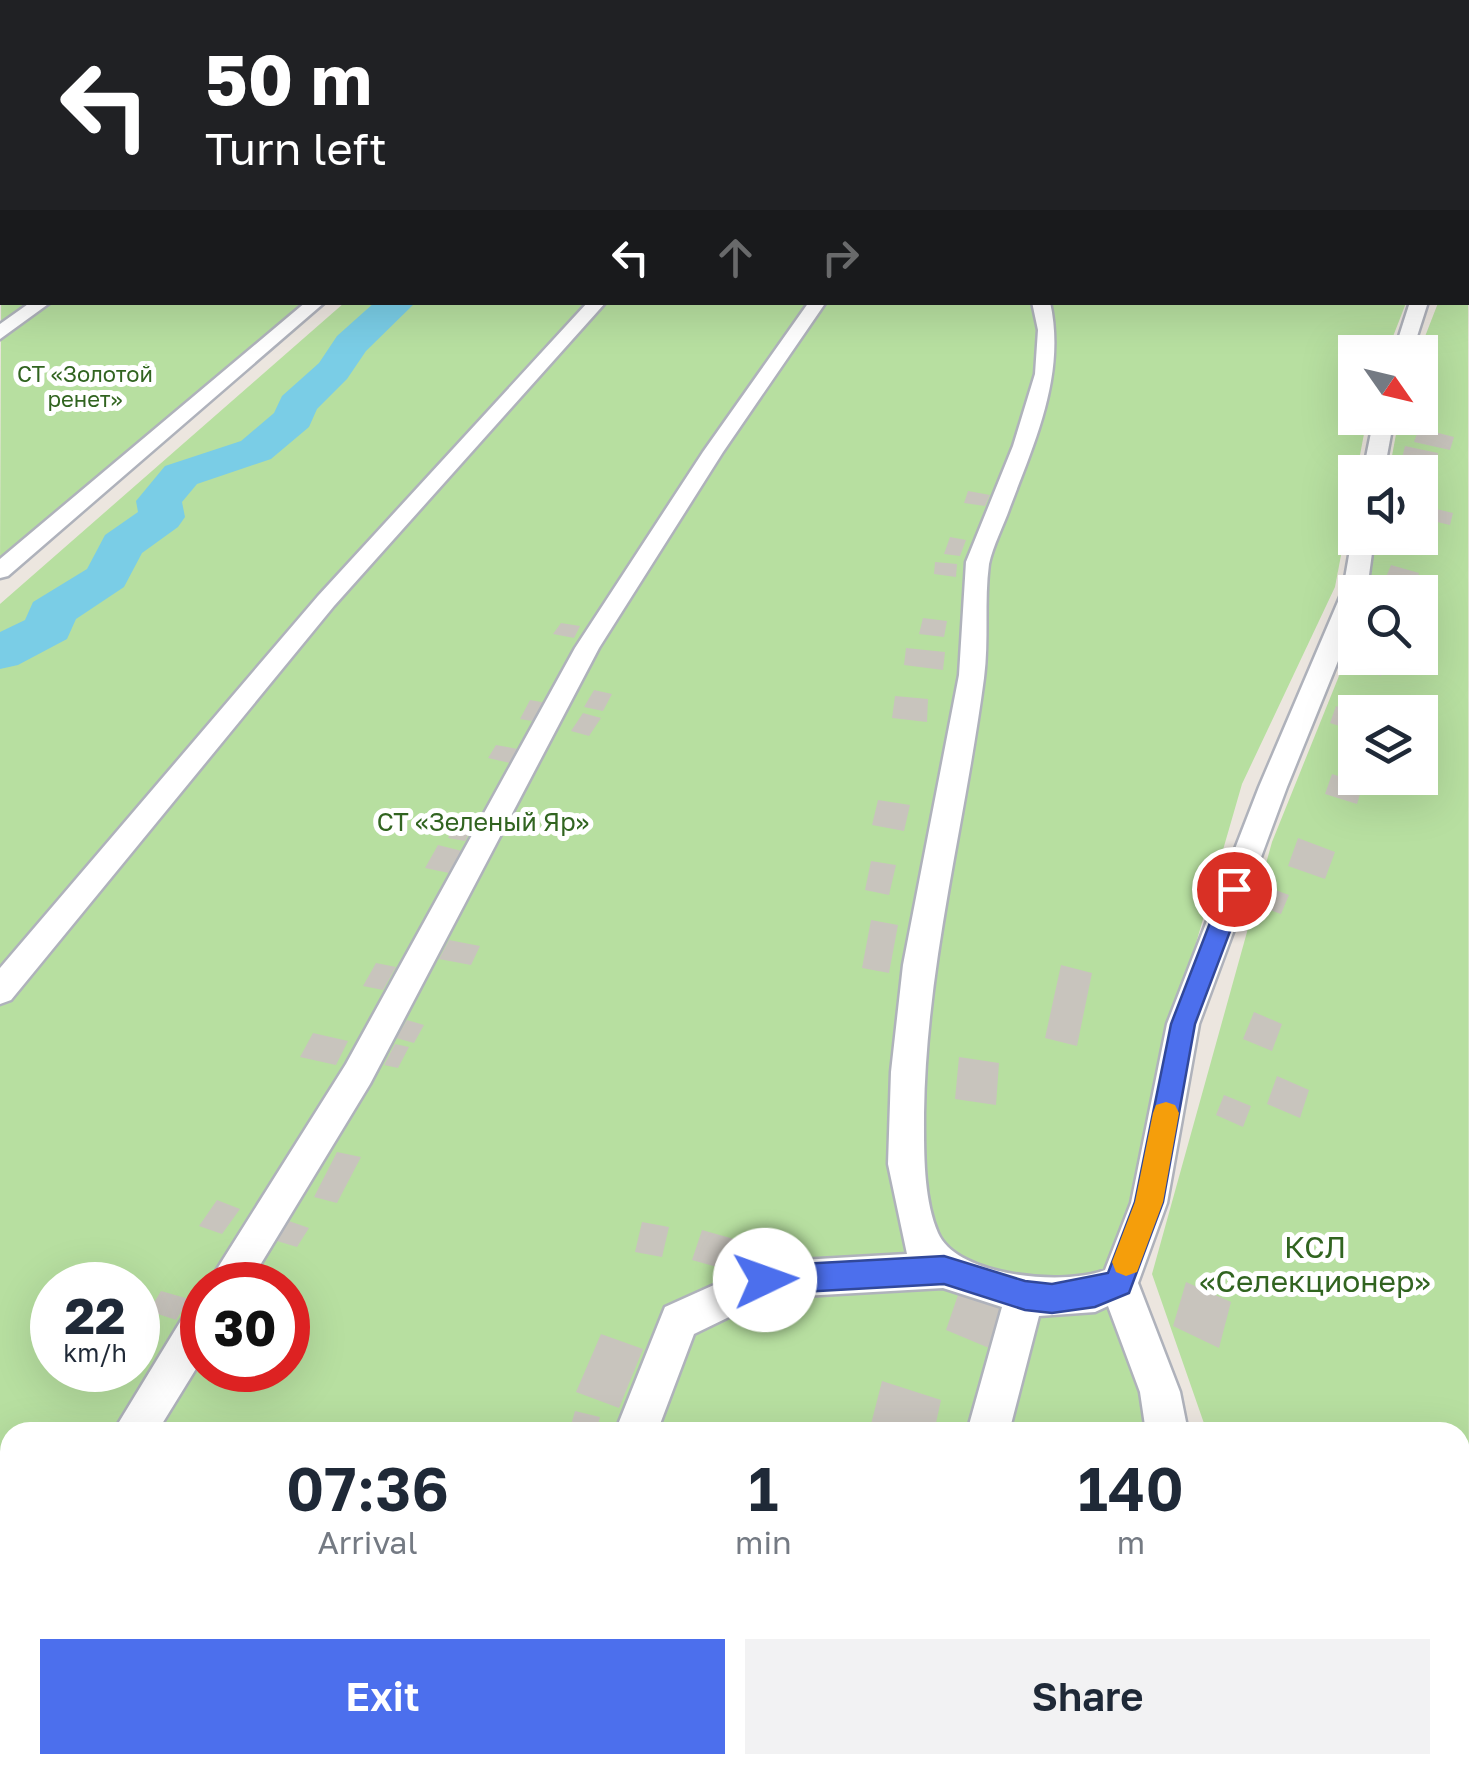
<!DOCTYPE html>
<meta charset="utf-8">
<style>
body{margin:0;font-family:"Golos Text",sans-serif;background:#f2f2f3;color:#1f2937;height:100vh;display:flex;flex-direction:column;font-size:38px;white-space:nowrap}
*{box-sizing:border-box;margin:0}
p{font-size:32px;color:#747a83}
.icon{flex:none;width:55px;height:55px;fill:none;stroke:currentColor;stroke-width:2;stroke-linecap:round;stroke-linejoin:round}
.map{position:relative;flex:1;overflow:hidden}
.details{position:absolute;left:0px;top:1422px;width:1470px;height:352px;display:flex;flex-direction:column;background:#fff;border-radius:30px 30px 0 0;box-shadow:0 10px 40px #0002}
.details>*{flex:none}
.guide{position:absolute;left:0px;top:0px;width:1470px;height:305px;box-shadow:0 10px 40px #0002;background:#202124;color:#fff;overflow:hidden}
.needle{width:65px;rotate:124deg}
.tools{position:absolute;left:1338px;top:335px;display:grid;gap:20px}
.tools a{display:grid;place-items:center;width:100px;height:100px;border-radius:0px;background:#fff;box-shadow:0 10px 40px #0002;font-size:50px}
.speed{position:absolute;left:30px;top:1262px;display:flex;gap:20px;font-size:50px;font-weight:700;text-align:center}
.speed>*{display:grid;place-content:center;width:130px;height:130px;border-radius:50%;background:#fff;box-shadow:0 10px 40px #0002;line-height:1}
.speed small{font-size:25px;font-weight:400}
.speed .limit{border:15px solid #d22;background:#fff;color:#111}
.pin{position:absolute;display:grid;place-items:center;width:85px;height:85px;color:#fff;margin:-42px;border:5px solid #fff;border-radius:50%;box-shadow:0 2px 10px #0007}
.me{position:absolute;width:110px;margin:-55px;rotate:87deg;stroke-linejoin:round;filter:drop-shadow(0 0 8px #0008)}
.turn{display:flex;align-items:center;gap:35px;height:210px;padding:0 40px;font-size:45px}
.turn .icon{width:130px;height:130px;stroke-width:2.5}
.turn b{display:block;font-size:70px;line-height:85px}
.lanes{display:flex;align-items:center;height:95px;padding:0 40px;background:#0003;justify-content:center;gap:50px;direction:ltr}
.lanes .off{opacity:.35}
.eta{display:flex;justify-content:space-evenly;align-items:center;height:170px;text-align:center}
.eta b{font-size:60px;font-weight:600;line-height:70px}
.cta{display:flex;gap:20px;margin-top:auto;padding:20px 40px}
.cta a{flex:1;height:115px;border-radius:0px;background:#4c6fed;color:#fff;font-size:40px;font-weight:600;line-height:115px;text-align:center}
.cta a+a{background:#f2f2f3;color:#1f2937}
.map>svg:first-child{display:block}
.green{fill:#b7dfa0;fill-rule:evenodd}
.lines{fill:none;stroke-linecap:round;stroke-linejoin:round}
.river{fill:#7acde6;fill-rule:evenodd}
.building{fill:#c8c4bd}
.lane-casing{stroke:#afb2bb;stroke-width:5}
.street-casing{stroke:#afb2bb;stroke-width:5}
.path{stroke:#c4c4c4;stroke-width:2.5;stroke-dasharray:4 2.5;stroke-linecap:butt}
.lane{fill:#fff;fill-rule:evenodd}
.street{fill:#fff;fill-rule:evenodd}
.route{fill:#4c6fed;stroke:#31489a;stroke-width:2.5}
.slow{fill:#f59e0b}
.labels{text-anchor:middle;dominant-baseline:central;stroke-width:10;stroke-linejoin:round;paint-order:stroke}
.far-park-label{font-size:22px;fill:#316420;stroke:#fff}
.park-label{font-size:25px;fill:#316420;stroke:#fff}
.near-park-label{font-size:30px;fill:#316420;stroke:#fff}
</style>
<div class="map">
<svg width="1469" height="1773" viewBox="0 0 1469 1773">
<rect width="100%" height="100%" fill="#ece6df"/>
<!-- green -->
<path class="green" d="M0,0H1066L2,2L0,88Z
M2,98V302L310,303L0,566Z
M1468,198L1469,1760L1450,1773H1378L1374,1765H1460V1432H1207L1152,1274L1272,842L1343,666L1355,623V658H1420V592H1364L1377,538H1420V472H1389L1399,418H1420L1419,352L1438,303L1468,302ZM1355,712H1420V778H1355Z
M344,303H1406L1387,352H1355V418H1367L1335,587L1242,784L1186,978L1114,1261L1169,1432H10V1765H1350L1354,1773H0V604ZM52,1285H138V1370H52ZM202,1285H288V1370H202Z"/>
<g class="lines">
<!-- river -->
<path class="river" d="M375,302H416L366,351L347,379L317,409L309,427L271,459L197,484L182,502L185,517L178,527L142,553L124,587L76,619L67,639L18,665L0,669V632L25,620L33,602L87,569L105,535L138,512L136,501L165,466L241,441L274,413L282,396L319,363L337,336Z"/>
</g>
<!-- building -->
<path class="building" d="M1419,428L1454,437L1450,450L1414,442Z
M1405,446L1438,453L1436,465L1402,458Z
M968,491L990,495L985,506L964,503Z
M1420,505L1453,513L1450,525L1420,518Z
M950,537L966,540L960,556L944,554Z
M935,562L957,564L956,577L934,574Z
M1391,565L1419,573L1413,591L1384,582Z
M923,618L947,621L944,637L919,634Z
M561,623L580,626L574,638L553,634Z
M906,648L945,652L943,670L904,665Z
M1357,658L1386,663L1381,676L1353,667Z
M594,690L612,694L603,711L584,707Z
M895,696L928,699L927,722L892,718Z
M530,700L547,703L538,722L520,719Z
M1336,706L1355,712V731L1330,723Z
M583,713L601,718L589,736L571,731Z
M496,745L518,749L510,763L488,758Z
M1332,774L1363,784L1357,804L1325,794Z
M878,800L910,805L904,831L872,825Z
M456,824L473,827L465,841L448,838Z
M1298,838L1335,852L1325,879L1288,866Z
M438,845L462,851L449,873L425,868Z
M871,861L896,865L889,895L865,890Z
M1265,886L1289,895L1281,914L1257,905Z
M871,920L898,925L889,973L862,968Z
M449,940L480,946L471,965L439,959Z
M376,963L396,967L383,990L363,986Z
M1061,965L1092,973L1077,1046L1045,1038Z
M1254,1012L1282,1024L1272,1051L1243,1039Z
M407,1020L424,1025L414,1043L396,1038Z
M313,1033L348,1041L336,1065L300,1057Z
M395,1044L409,1047L398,1068L384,1065Z
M959,1057L999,1063L996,1105L955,1099Z
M1277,1076L1309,1090L1300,1118L1267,1104Z
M1224,1095L1251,1106L1243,1127L1216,1115Z
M337,1152L361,1157L337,1203L314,1197Z
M217,1200L240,1209L222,1234L199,1226Z
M289,1221L309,1228L297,1247L277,1241Z
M642,1222L669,1227L662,1257L635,1252Z
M702,1230L734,1239L724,1269L692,1260Z
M1186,1282L1231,1302L1219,1348L1173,1326Z
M161,1291L189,1299L176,1320L149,1311Z
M959,1292L1001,1309L989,1348L946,1330Z
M601,1334L643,1349L619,1408L576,1392Z
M882,1381L941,1400L934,1432H869Z
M575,1411L600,1417L596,1432H569Z
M0,1729L10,1734V1749L0,1765Z
M939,1765H1038L1037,1773H947L938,1770Z"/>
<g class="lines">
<defs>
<path id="lane" d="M1468,41H1469V45H1468Z
M1468,191H1469V196H1468Z"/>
<path id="street" d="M1444,0H1461L1463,2H1446Z
M1469,104V116H1468V104Z
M1468,282H1469V292H1468Z
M31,302H51L0,339V324Z
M306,302H325L8,576L0,578V559Z
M588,302H606L334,606L11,1000L0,1004V968L318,596Z
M809,302H826L723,452L599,648L370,1084L248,1285H207L346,1064L575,648L703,452Z
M1032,302H1050C1066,374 1035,441 1010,507C1004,525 993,545 989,564C984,601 989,640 984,678C965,824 926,965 924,1113C924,1151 923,1198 938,1233C957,1277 1065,1286 1105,1270L1131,1203L1167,1024L1259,787L1343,590L1352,538L1355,533V538H1374L1367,590L1355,592V619L1287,787L1199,1024L1167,1203L1138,1283L1180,1392L1188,1432H1146L1140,1392L1108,1306L1095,1312L1039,1316L1009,1432H967L1002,1307L943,1288L768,1298L694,1334L657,1432H615L665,1307L765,1262L907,1254L888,1164L891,1072L903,965L959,675L966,562L1013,446L1035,374L1038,330Z
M1410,302H1428L1412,352H1394Z
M1374,418H1394L1384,472H1363Z
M202,1304V1359L157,1432H113L188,1309Z
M10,1608V1666L0,1670V1612Z
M486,1765H534L531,1773H483Z
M873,1765H921L919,1773H871Z
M1169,1765H1217L1218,1773H1170Z"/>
</defs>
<!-- lane casing -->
<use href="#lane" class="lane-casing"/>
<!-- street casing -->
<use href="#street" class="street-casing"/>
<!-- path -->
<path class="path" d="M718,2L722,0"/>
<!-- lane -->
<use href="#lane" class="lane"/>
<!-- street -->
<use href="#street" class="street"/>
</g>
<!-- route -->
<path class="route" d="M1234,880L1246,889L1195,1024L1163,1202L1129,1293L1095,1307L1052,1313L1025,1310L944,1284L765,1294L755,1290L750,1280L755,1270L765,1266L944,1256L1025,1281L1052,1284L1108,1273L1135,1202L1171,1024L1223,889Z"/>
<!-- slow -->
<path class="slow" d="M1166,1102L1175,1105L1179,1113L1163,1202L1137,1272L1126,1276L1116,1272L1112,1262L1135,1202L1153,1113L1156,1105Z"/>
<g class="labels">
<!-- far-park labels -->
<g class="far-park-label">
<text x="85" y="373">СТ «Золотой<tspan x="85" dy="25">ренет»</tspan></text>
</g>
<!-- park labels -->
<g class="park-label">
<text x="483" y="821">СТ «Зеленый Яр»</text>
</g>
<!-- near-park labels -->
<g class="near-park-label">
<text x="1315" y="1247">КСЛ<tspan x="1315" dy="34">«Селекционер»</tspan></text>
</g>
</g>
</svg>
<div class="tools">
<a><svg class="needle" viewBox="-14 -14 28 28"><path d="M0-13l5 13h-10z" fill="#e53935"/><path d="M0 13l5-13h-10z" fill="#747a83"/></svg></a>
<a><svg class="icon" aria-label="sound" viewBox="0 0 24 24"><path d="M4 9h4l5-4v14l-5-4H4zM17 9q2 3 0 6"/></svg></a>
<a><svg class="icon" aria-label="search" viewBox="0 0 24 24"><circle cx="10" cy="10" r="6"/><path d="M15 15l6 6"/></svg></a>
<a><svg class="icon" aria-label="layers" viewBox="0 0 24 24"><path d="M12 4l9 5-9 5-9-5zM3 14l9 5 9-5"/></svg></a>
</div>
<div class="speed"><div>22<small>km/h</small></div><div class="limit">30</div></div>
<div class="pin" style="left:1234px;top:889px;background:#d93025"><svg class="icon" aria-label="arrive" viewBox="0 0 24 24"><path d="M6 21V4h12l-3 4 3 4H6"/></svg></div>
<svg class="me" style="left:765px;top:1280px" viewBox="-20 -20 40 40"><circle r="19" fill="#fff"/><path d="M0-13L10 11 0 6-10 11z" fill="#4c6fed"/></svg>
<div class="guide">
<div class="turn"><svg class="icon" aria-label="left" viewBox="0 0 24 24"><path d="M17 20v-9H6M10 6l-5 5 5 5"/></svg><div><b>50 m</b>Turn left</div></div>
<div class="lanes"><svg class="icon" aria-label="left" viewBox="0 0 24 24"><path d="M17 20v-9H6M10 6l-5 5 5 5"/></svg><svg class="icon off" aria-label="ahead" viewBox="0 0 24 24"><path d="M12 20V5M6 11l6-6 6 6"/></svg><svg class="icon off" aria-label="right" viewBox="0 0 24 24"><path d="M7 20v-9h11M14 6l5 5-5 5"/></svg></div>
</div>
<section class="details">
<div class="eta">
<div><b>07:36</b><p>Arrival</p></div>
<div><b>1</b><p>min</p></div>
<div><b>140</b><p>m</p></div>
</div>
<div class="cta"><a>Exit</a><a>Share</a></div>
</section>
</div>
